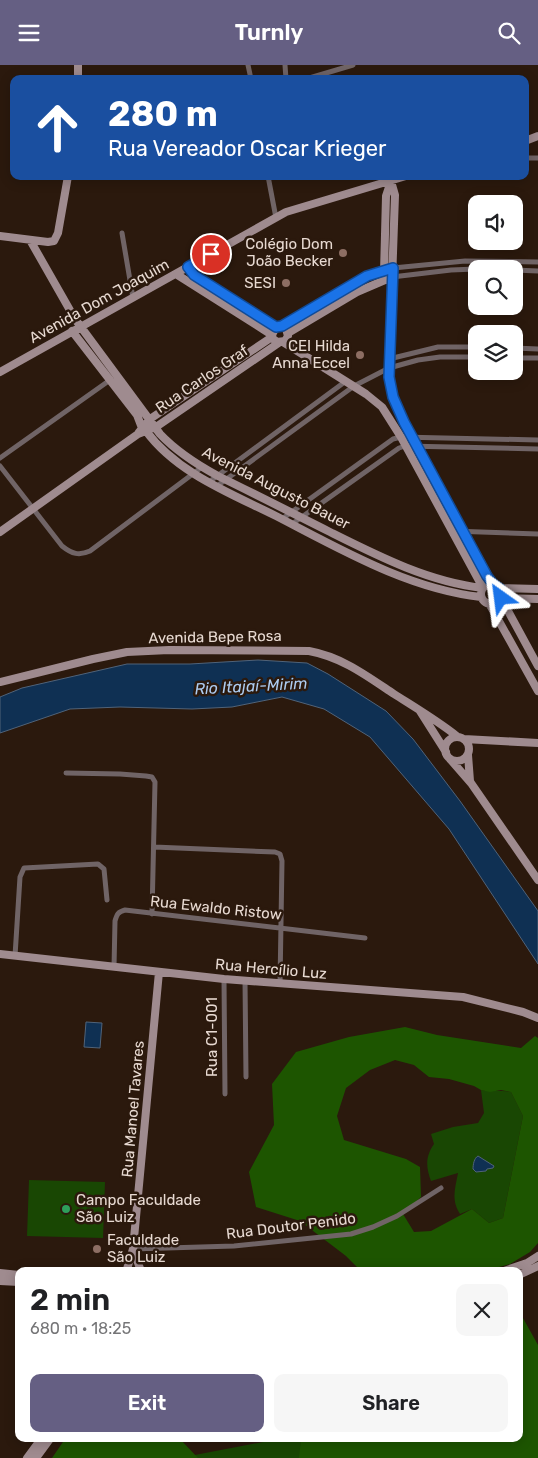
<!DOCTYPE html>
<meta charset="utf-8">
<style>
body{margin:0;font-family:Rubik,sans-serif;background:#f6f6f6;color:#202124;height:100vh;display:flex;flex-direction:column;font-size:19px;white-space:nowrap}
*{box-sizing:border-box;margin:0}
p{font-size:16px;color:#757577}
.icon{flex:none;width:28px;height:28px;fill:none;stroke:currentColor;stroke-width:2;stroke-linecap:round;stroke-linejoin:round}
.map{position:relative;flex:1;overflow:hidden}
.drawer{position:absolute;left:15px;top:1202px;width:508px;height:175px;display:flex;flex-direction:column;background:#fff;border-radius:10px;box-shadow:0 2px 12px #0003}
.drawer>*{flex:none}
.guide{position:absolute;left:10px;top:10px;width:519px;height:105px;border-radius:10px;box-shadow:0 2px 12px #0003;background:#1a4fa0;color:#fff;overflow:hidden}
.tools{position:absolute;left:468px;top:130px;display:grid;gap:10px}
.tools a{display:grid;place-items:center;width:55px;height:55px;border-radius:10px;background:#fff;box-shadow:0 2px 12px #0003;font-size:25px}
.pin{position:absolute;display:grid;place-items:center;width:42px;height:42px;color:#fff;margin:-21px;border:2px solid #fff;border-radius:50%;box-shadow:0 1px 5px #0007}
.me{position:absolute;width:55px;margin:-28px;rotate:329deg;stroke-linejoin:round;filter:drop-shadow(0 0 4px #0008)}
.turn{display:flex;align-items:center;gap:18px;height:105px;padding:0 15px;font-size:22px}
.turn .icon{width:65px;height:65px;stroke-width:2.5}
.turn b{display:block;font-size:35px;line-height:42px}
.round{display:grid;place-items:center;flex:none;width:52px;height:52px;border-radius:10px;background:#f6f6f6}
.overview{display:flex;align-items:center;justify-content:space-between;height:85px;padding:0 15px}
h1{font-size:30px;font-weight:600;line-height:38px}
.primary-button{display:flex;gap:10px;margin-top:auto;padding:10px 15px}
.primary-button a{flex:1;height:58px;border-radius:10px;background:#655f83;color:#fff;font-size:20px;font-weight:600;line-height:58px;text-align:center}
.primary-button a+a{background:#f6f6f6;color:#202124}
header{display:flex;justify-content:space-between;align-items:center;height:65px;padding:0 15px;background:#655f83;color:#fff;font-size:22px;font-weight:600}
.map>svg:first-child{display:block}
.green{fill:#194703}
.forest{fill:#1d5500;fill-rule:evenodd}
.water{fill:#0f3053;stroke:#506379}
.lines{fill:none;stroke-linecap:round;stroke-linejoin:round}
.street{stroke:#706466;stroke-width:5}
.secondary{stroke:#9f8b8f;stroke-width:8}
.route-casing{stroke:#114b97;stroke-width:12}
.route{stroke:#1a73e8;stroke-width:9}
.education-dot{fill:#8d6e63;stroke:#2b190d;stroke-width:2}
.leisure-dot{fill:#2e9e5b;stroke:#2b190d;stroke-width:2}
.labels{text-anchor:middle;dominant-baseline:central;stroke-width:5;stroke-linejoin:round;paint-order:stroke}
.poi-label{font-size:15px;fill:#e8dad2;stroke:#2b190d;text-anchor:end}
.street-label{font-size:15px;fill:#e8dad2;stroke:#2b190d}
.water-label{font-size:16px;font-style:italic;fill:#adccf1;stroke:#2b190d}
</style>
<header><svg class="icon" aria-label="menu" viewBox="0 0 24 24"><path d="M4 6h16M4 12h16M4 18h16"/></svg>Turnly<svg class="icon" aria-label="search" viewBox="0 0 24 24"><circle cx="10" cy="10" r="6"/><path d="M15 15l6 6"/></svg></header>
<div class="map">
<svg width="538" height="1393" viewBox="0 0 538 1393">
<rect width="100%" height="100%" fill="#2b190d"/>
<!-- green -->
<path class="green" d="M481,1025C491,1027 500,1025 511,1027L523,1051L503,1153L489,1158L472,1144L460,1149C451,1135 455,1124 458,1108L431,1116C426,1102 425,1092 434,1079L431,1069L453,1062L478,1058L484,1048Z
M29,1115L105,1117L103,1173L27,1171Z
M279,1374H386L391,1393H179Z"/>
<!-- forest -->
<path class="forest" d="M405,962L437,970L521,983L535,971L538,973V1178L530,1187L510,1199L485,1206H361L346,1191L300,1156L256,1142L249,1107L274,1060L272,1019L296,987L349,972ZM395,995L414,1000L429,1012L449,1014L474,1021L481,1025L490,1027L501,1025L511,1027L523,1051L503,1153L489,1158L472,1144L431,1166L414,1167L403,1149L421,1132L420,1102L406,1094L344,1075L337,1051L346,1023L370,1005Z
M519,1246L538,1280V1393H278H299L301,1374H519Z
M65,1374H111L114,1376H132L139,1374H180L198,1393H52Z"/>
<!-- water -->
<path class="water" d="M258,595L307,598L328,609L386,646L413,674L460,736L538,846V899L449,764L370,672L324,644L282,632L232,642L192,644L120,642L70,644L0,668V632L22,623L127,599H190Z
M86,957L102,958L100,983L84,982Z
M478,1091L494,1101L493,1103L487,1104L486,1106L476,1107L473,1104C473,1100 474,1093 478,1091Z"/>
<g class="lines">
<!-- street -->
<path class="street" d="M248,0L251,14
M285,0L286,14
M306,14L353,0
M525,93H538
M268,111L276,153
M122,168L133,233
M393,203L465,196L538,197
M514,205L538,206
M392,212L451,205L476,204
M514,283L538,284
M514,293H538
M389,294L438,282H476
M0,393L110,315
M0,401L62,481C72,489 79,491 90,486L202,402
M209,417L346,316
M217,421L354,321L389,303L418,295L440,292H476
M282,454L393,374L401,372L538,375
M292,459L399,383L405,381L538,384
M452,466L538,469
M66,708L120,709L146,711L152,712L155,717L152,849
M154,782L275,787L280,789L282,796L280,919
M15,891L20,812L24,803L98,799L104,804L107,835
M114,902L115,856C117,849 118,847 125,845L365,873
M224,914L225,1029
M245,915L246,1012
M133,1184L234,1181L351,1169L373,1162L397,1151L441,1123"/>
<!-- secondary -->
<path class="secondary" d="M78,14V0
M525,76L538,71
M391,116L395,130L389,303L390,322L399,347L493,519
M0,171L48,177L54,176L58,168L68,111
M30,175L75,254L160,369C177,387 196,399 218,411C255,429 292,448 330,467C378,491 429,517 483,523
M188,202L193,210L276,262
M384,208L386,131L391,116
M176,209L272,270
M282,261L286,264L288,271L285,276L277,277L273,274L272,270L276,262L282,261L367,211L393,203
M72,266L137,350L142,363
M288,268L357,227L392,212
M283,277L366,329L382,342L401,372L483,523
M0,307L286,147L406,111
M146,366C177,408 230,428 276,451C340,484 408,524 481,532
M139,367L150,354L272,272
M0,467L138,369L156,362L280,277
M481 529a10 10 0 1 1 20 0a10 10 0 1 1-20 0Z
M500,523L538,524
M538,534L501,533L538,601
M490,540L538,626
M0,617L93,594L127,587L169,585L309,586C342,592 367,611 394,629C416,643 438,656 458,672
M420,646L446,687
M445 684a12 12 0 1 1 24 0a12 12 0 1 1-24 0Z
M464,674L538,678
M468,690L470,716
M450,694L471,718L538,815
M0,889L224,914L463,932L523,947L538,953
M133,1184L141,1206
M127,1204L133,1184L159,907
M504,1206L527,1198L538,1191
M0,1208L19,1210
M519,1210L538,1201
M0,1216L19,1217
M27,1393L41,1374
M36,1393L50,1374"/>
</g>
<g class="lines">
<defs>
<path id="route" d="M211,189L188,202L194,210L276,262L282,261L367,211L393,203L389,312L393,332L404,357L487,511L493,519L500,524L501,533"/>
</defs>
<!-- route casing -->
<use href="#route" class="route-casing"/>
<!-- route -->
<use href="#route" class="route"/>
</g>
<!-- markers -->
<g class="education-dot">
<circle cx="343" cy="188" r="5"/>
<circle cx="286" cy="218" r="5"/>
<circle cx="360" cy="290" r="5"/>
<circle cx="97" cy="1184" r="5"/>
</g>
<circle class="leisure-dot" cx="66" cy="1144" r="5"/>
<g class="labels">
<!-- poi labels -->
<g class="poi-label">
<text x="333" y="179">Colégio Dom<tspan x="333" dy="17">João Becker</tspan></text>
<text x="276" y="218">SESI</text>
<text x="350" y="281">CEI Hilda<tspan x="350" dy="17">Anna Eccel</tspan></text>
<text x="76" y="1135" text-anchor="start">Campo Faculdade<tspan x="76" dy="17">São Luiz</tspan></text>
<text x="107" y="1175" text-anchor="start">Faculdade<tspan x="107" dy="17">São Luiz</tspan></text>
</g>
<!-- street labels -->
<g class="street-label">
<text transform="translate(99 236) rotate(-29)">Avenida Dom Joaquim</text>
<text transform="translate(202 314) rotate(-34)">Rua Carlos Graf</text>
<text transform="translate(276 423) rotate(27)">Avenida Augusto Bauer</text>
<text transform="translate(215 572) rotate(-1)">Avenida Bepe Rosa</text>
<text transform="translate(216 843) rotate(6)">Rua Ewaldo Ristow</text>
<text transform="translate(271 904) rotate(5)">Rua Hercílio Luz</text>
<text transform="translate(212 972) rotate(-90)">Rua C1-001</text>
<text transform="translate(133 1044) rotate(-85)">Rua Manoel Tavares</text>
<text transform="translate(291 1161) rotate(-7)">Rua Doutor Penido</text>
</g>
<!-- water labels -->
<g class="water-label">
<text transform="translate(251 621) rotate(-3)">Rio Itajaí-Mirim</text>
</g>
</g>
</svg>
<div class="tools">
<a><svg class="icon" aria-label="sound" viewBox="0 0 24 24"><path d="M4 9h4l5-4v14l-5-4H4zM17 9q2 3 0 6"/></svg></a>
<a><svg class="icon" aria-label="search" viewBox="0 0 24 24"><circle cx="10" cy="10" r="6"/><path d="M15 15l6 6"/></svg></a>
<a><svg class="icon" aria-label="layers" viewBox="0 0 24 24"><path d="M12 4l9 5-9 5-9-5zM3 14l9 5 9-5"/></svg></a>
</div>
<div class="pin" style="left:211px;top:189px;background:#d93025"><svg class="icon" aria-label="arrive" viewBox="0 0 24 24"><path d="M6 21V4h12l-3 4 3 4H6"/></svg></div>
<svg class="me" style="left:501px;top:533px" viewBox="-20 -20 40 40"><path d="M0-17L14 15 0 8-14 15z" fill="#1a73e8" stroke="#fff" stroke-width="4"/></svg>
<div class="guide">
<div class="turn"><svg class="icon" aria-label="ahead" viewBox="0 0 24 24"><path d="M12 20V5M6 11l6-6 6 6"/></svg><div><b>280 m</b>Rua Vereador Oscar Krieger</div></div>
</div>
<section class="drawer">
<div class="overview"><div><h1>2 min</h1><p>680 m · 18:25</p></div><a class="round"><svg class="icon" aria-label="close" viewBox="0 0 24 24"><path d="M6 6l12 12M18 6L6 18"/></svg></a></div>
<div class="primary-button"><a>Exit</a><a>Share</a></div>
</section>
</div>
